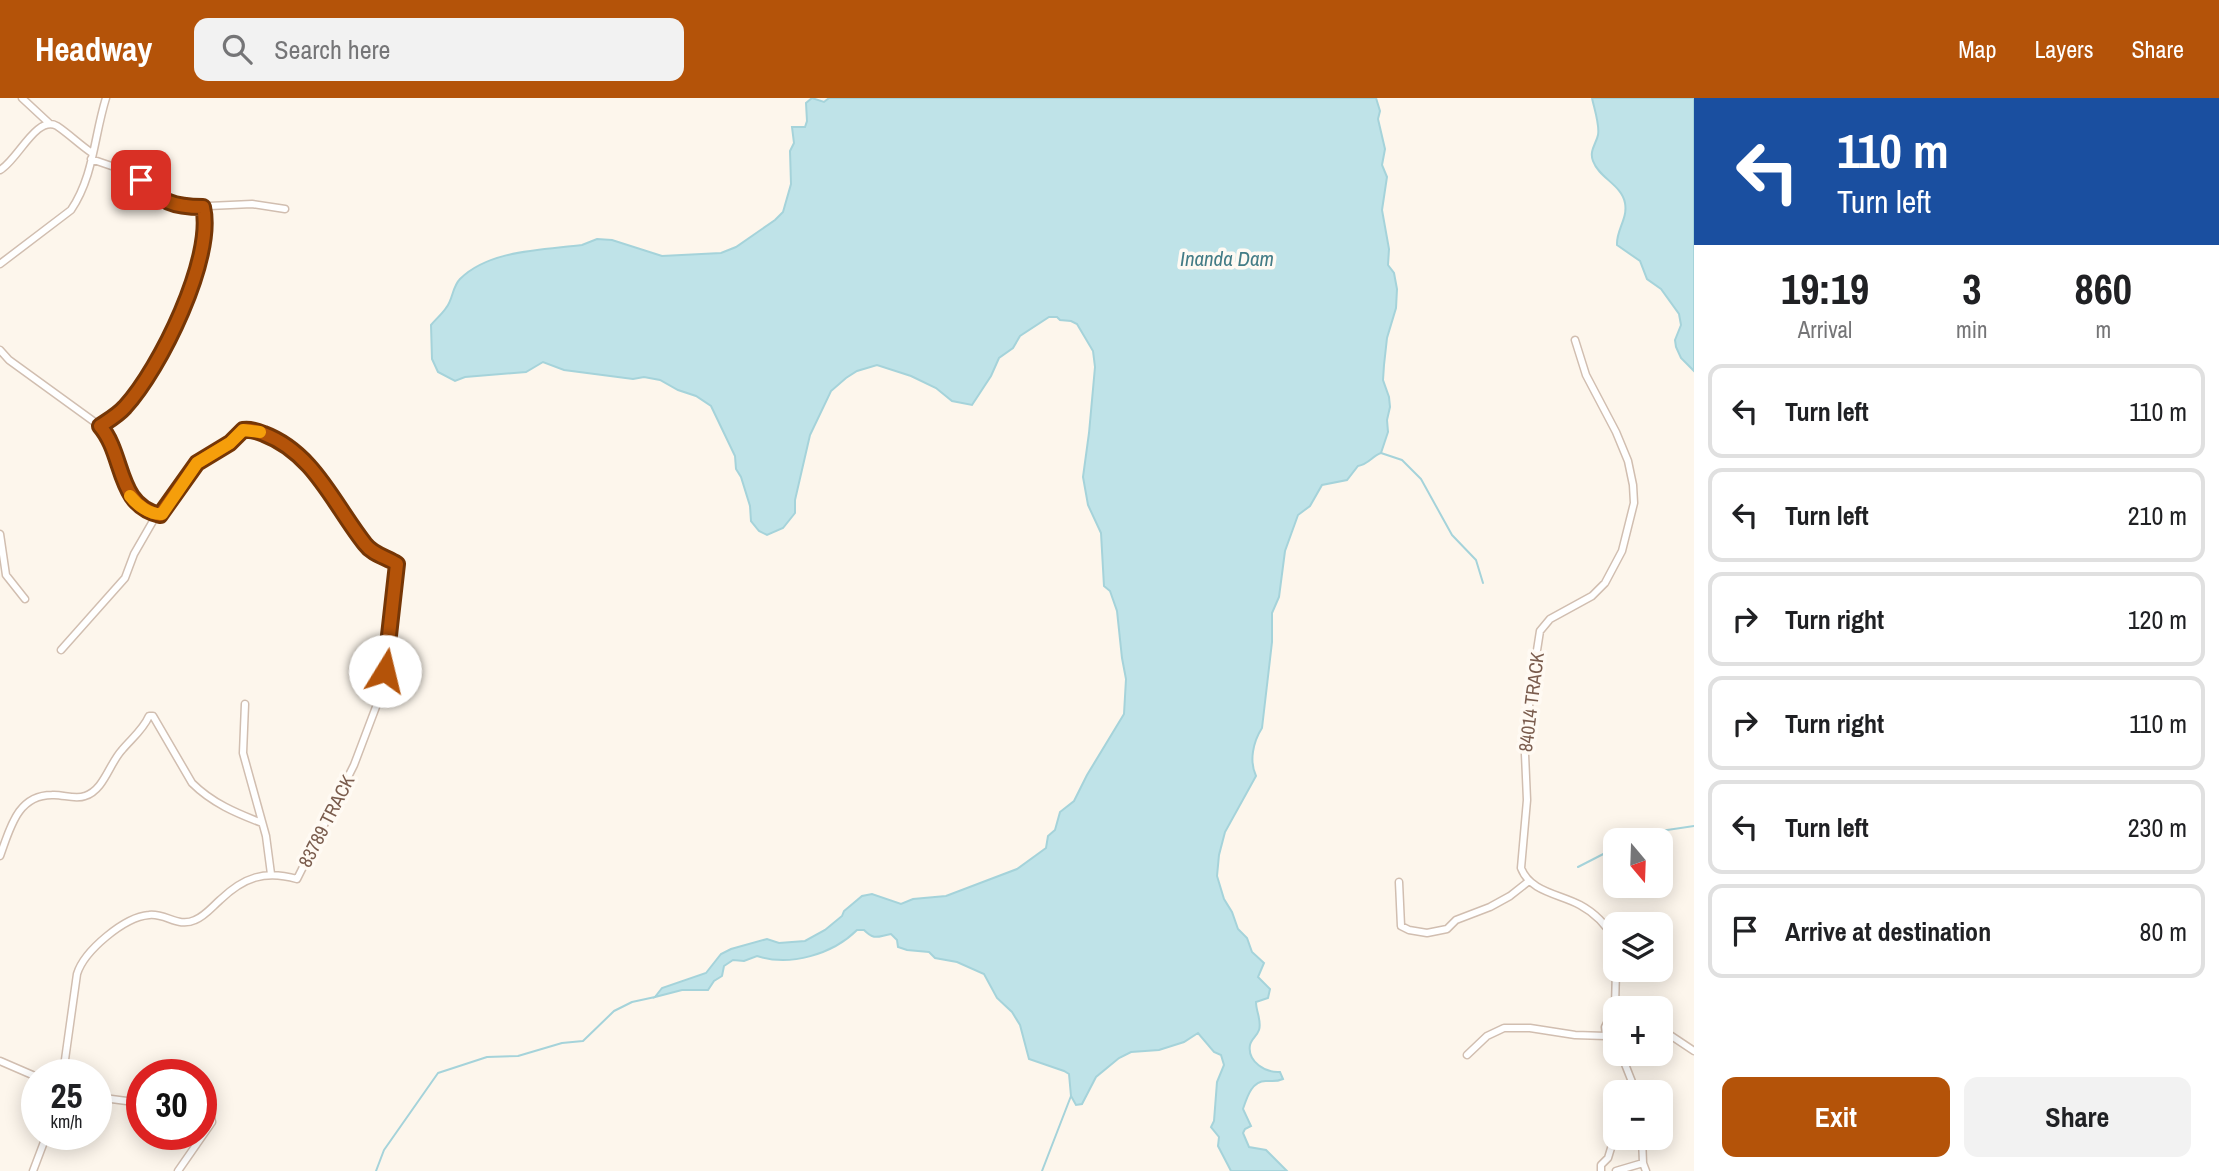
<!DOCTYPE html>
<meta charset="utf-8">
<style>
body{margin:0;font-family:"Archivo Narrow",sans-serif;background:#f2f2f2;color:#202124;height:100vh;display:flex;flex-direction:column;font-size:26px;white-space:nowrap}
*{box-sizing:border-box;margin:0}
p{font-size:23px;color:#757577}
.icon{flex:none;width:38px;height:38px;fill:none;stroke:currentColor;stroke-width:2;stroke-linecap:round;stroke-linejoin:round}
.map{position:relative;flex:1;overflow:hidden}
.drawer{display:flex;flex-direction:column;background:#fff;width:525px}
.drawer>*{flex:none}
.guide{background:#1a4fa0;color:#fff;overflow:hidden}
.needle{width:46px;rotate:161deg}
.fabs{position:absolute;left:1603px;top:730px;display:grid;gap:14px}
.fabs a{display:grid;place-items:center;width:70px;height:70px;border-radius:14px;background:#fff;box-shadow:0 4px 18px #0003;font-size:35px}
.speed{position:absolute;left:21px;top:961px;display:flex;gap:14px;font-size:35px;font-weight:700;text-align:center}
.speed>*{display:grid;place-content:center;width:91px;height:91px;border-radius:50%;background:#fff;box-shadow:0 4px 18px #0003;line-height:1}
.speed small{font-size:18px;font-weight:400}
.speed .limit{border:10px solid #d22;background:#fff;color:#111}
.pin{position:absolute;display:grid;place-items:center;width:60px;height:60px;color:#fff;margin:-30px;border-radius:14px;box-shadow:0 4px 10px #0006}
.me{position:absolute;width:77px;margin:-38px;rotate:9deg;stroke-linejoin:round;filter:drop-shadow(0 0 5px #0008)}
.turn{display:flex;align-items:center;gap:24px;height:147px;padding:0 28px;font-size:32px}
.turn .icon{width:91px;height:91px;stroke-width:2.5}
.turn b{display:block;font-size:49px;line-height:60px}
.eta{display:flex;justify-content:space-evenly;align-items:center;height:119px;text-align:center}
.eta b{font-size:42px;font-weight:700;line-height:49px}
.button{display:flex;gap:14px;margin-top:auto;padding:14px 28px}
.button a{flex:1;height:80px;border-radius:14px;background:#b45309;color:#fff;font-size:28px;font-weight:700;line-height:80px;text-align:center}
.button a+a{background:#f2f2f2;color:#202124}
ul{padding:0;list-style:none}
li{display:flex;align-items:center;gap:21px;height:94px;margin:0 14px 10px;padding:0 14px;border:4px solid #e0e0e0;border-radius:14px}
li div{flex:1}
li b{display:block;font-size:26px}
li em{font-style:normal}
header{display:flex;align-items:center;gap:42px;box-sizing:border-box;height:98px;padding:0 35px;background:#b45309;color:#fff}
header strong{font-size:33px}
nav{display:flex;gap:38px;margin-inline-start:auto;font-size:24px}
.search{width:490px;height:63px;background:#f2f2f2;display:flex;align-items:center;gap:18px;box-sizing:border-box;padding:0 24px;border-radius:14px;color:#757577;font-size:26px}
main{display:flex;flex:1;min-height:0}
.map>svg:first-child{display:block}
.water{fill:#bfe3e8;stroke:#a5d3da;stroke-width:2}
.lines{fill:none;stroke-linecap:round;stroke-linejoin:round}
.stream{stroke:#a5d3da;stroke-width:2}
.street-casing{stroke:#d1beb0;stroke-width:9}
.street{stroke:#fff;stroke-width:6}
.route-casing{stroke:#753606;stroke-width:18}
.route{stroke:#b45309;stroke-width:12}
.slow{stroke:#f59e0b;stroke-width:12}
.labels{text-anchor:middle;dominant-baseline:central;stroke-width:7;stroke-linejoin:round;paint-order:stroke}
.street-label{font-size:19px;fill:#7a5c4d;stroke:#fffaf3}
.water-label{font-size:21px;font-style:italic;fill:#437c86;stroke:#fffaf3}
</style>
<header>
<strong>Headway</strong>
<div class="search"><svg class="icon" aria-label="search" viewBox="0 0 24 24"><circle cx="10" cy="10" r="6"/><path d="M15 15l6 6"/></svg>Search here</div>
<nav><a>Map</a><a>Layers</a><a>Share</a></nav>
</header>
<main>
<div class="map">
<svg width="1694" height="1073" viewBox="0 0 1694 1073">
<rect width="100%" height="100%" fill="#fdf6ec"/>
<!-- water -->
<path class="water" d="M812,0L824,4L829,0H1376L1380,13L1378,21L1385,51L1382,67L1387,79L1382,112L1389,151L1388,167L1394,175L1397,191L1396,210L1387,240L1384,267L1383,282L1389,299L1390,309L1387,322L1388,334L1381,355C1372,358 1369,366 1358,368L1347,382L1322,387L1310,408L1298,417L1285,453L1279,499L1272,515V544L1262,630C1253,644 1249,663 1256,678L1225,734L1219,757L1217,778L1224,801L1232,814L1238,831L1247,840L1252,854L1264,865L1258,879L1270,891L1268,900L1256,904C1256,914 1262,923 1259,932C1257,938 1251,941 1250,947C1247,964 1266,975 1280,974L1283,981C1276,984 1274,983 1267,983C1252,982 1247,999 1243,1011L1251,1028L1245,1031L1243,1035L1249,1049L1266,1052L1287,1073H1231L1218,1048L1219,1039L1211,1029L1214,1023L1217,984L1224,967L1221,957L1214,954L1198,935L1184,944L1159,952L1131,954L1119,960L1096,979L1082,1006L1076,1007L1071,998L1069,976L1064,973L1029,961L1020,927L1012,914L997,900L984,876L957,864L935,860L929,854L907,852L898,849L897,842L891,836C878,838 875,843 864,832H857C833,856 790,869 757,858L744,863L733,862L724,868L722,878L714,883L708,892H682L655,899L662,890L706,875L721,856L731,851L767,841L779,845L805,843L825,832L842,818L844,813L862,798L872,796L901,806L913,801L946,798L1017,771L1046,750L1048,738L1055,732L1060,714L1074,703L1087,677L1124,616L1126,581L1122,560L1117,513L1110,493L1104,488L1101,435L1088,407L1083,379L1089,335L1095,269L1093,253L1077,226L1071,223L1060,222L1057,219H1049L1020,238L1013,250L999,260L991,278L972,307L952,303L936,290L911,278L877,267L857,273L846,280L831,293L810,337L795,402V415L783,430L767,437L759,433L751,423L750,408L741,379L736,371L735,358L711,308L696,298L678,292L660,282L644,279L633,281L564,272L543,264L526,274L465,279L455,283L438,274L432,261L431,227C436,221 442,216 446,210C453,202 452,189 460,181C489,152 542,152 582,147L597,141L612,142L662,158L721,155L736,149L775,122L783,114L791,86L790,53L794,45L792,29H805L807,23L806,5Z
M1592,0H1694V273L1681,260L1676,249L1675,242L1681,227L1679,216L1661,191L1647,181L1640,163L1617,147C1616,132 1628,121 1625,105C1622,87 1599,80 1593,63C1589,53 1596,46 1598,37C1600,27 1594,10 1592,0Z"/>
<g class="lines">
<!-- stream -->
<path class="stream" d="M1381,355L1402,362L1421,381L1452,437L1476,462L1483,485
M1632,742L1647,735L1694,728
M1578,769L1615,750
M376,1073L384,1052L438,975L487,959L518,958L562,945L583,943L614,913L632,904L655,899
M1042,1073L1071,998"/>
<defs>
<path id="street" d="M22,0L50,26
M91,61L132,75L158,99L168,105L187,109L252,106L285,111
M0,72C17,63 37,16 57,28C69,36 80,47 92,55
M0,166L71,112C94,78 94,38 106,0
M1575,242L1586,277L1616,334L1628,363L1633,387L1634,405L1622,453L1605,485L1592,498L1550,521L1540,533L1530,597L1525,656L1527,702L1521,770C1530,794 1560,796 1580,807C1595,815 1607,828 1615,842
M0,252L9,262L100,328C120,351 121,419 162,416L197,365L208,357L227,348L243,332H254L292,350L337,402L368,450L396,465L398,469L391,538L382,593L354,667L297,781C265,772 244,779 220,802C212,809 205,818 195,822C178,830 166,815 149,817C124,819 84,853 77,876L63,976
M100,328C108,322 118,317 125,309C160,271 215,159 203,109
M0,436L6,477L25,501
M61,552L125,480L134,456L153,423L155,416
M245,606L243,655L266,738L271,776
M0,758C10,731 17,697 52,697C62,696 75,702 85,698C104,692 109,666 122,652C131,641 143,632 149,618H153L192,685C212,705 236,715 262,725
M1399,784L1401,828L1409,832L1427,835L1447,831L1456,822L1490,809L1510,798L1529,783
M1661,931L1694,953
M1615,949L1606,938L1605,929L1615,909L1616,872
M1621,956L1636,994
M1467,957L1487,938L1504,930H1530L1575,937L1606,938
M0,963L37,979
M96,999L142,1005
M1642,1040L1643,1065L1646,1073
M33,1073L47,1036
M178,1073L212,1024L210,1015L201,1011
M1601,1073V1067L1608,1060L1615,1037
M1616,1073L1643,1065"/>
</defs>
<!-- street casing -->
<use href="#street" class="street-casing"/>
<!-- street -->
<use href="#street" class="street"/>
</g>
<g class="lines">
<defs>
<path id="route" d="M141,82C162,104 172,109 203,109C215,159 160,271 125,309C118,317 109,322 100,328C125,357 116,407 160,417L197,365L230,345L243,332C251,331 257,333 264,336C314,355 334,407 365,446C373,457 387,459 397,466L385,573"/>
</defs>
<!-- route casing -->
<use href="#route" class="route-casing"/>
<!-- route -->
<use href="#route" class="route"/>
<!-- slow -->
<path class="slow" d="M130,398C137,407 150,417 162,416L197,365L230,345L243,332L260,334"/>
</g>
<g class="labels">
<!-- street labels -->
<g class="street-label">
<text transform="translate(1531 604) rotate(-83)">84014 TRACK</text>
<text transform="translate(326 723) rotate(-63)">83789 TRACK</text>
</g>
<!-- water labels -->
<g class="water-label">
<text x="1227" y="160">Inanda Dam</text>
</g>
</g>
</svg>
<div class="fabs">
<a><svg class="needle" viewBox="-14 -14 28 28"><path d="M0-13l5 13h-10z" fill="#e53935"/><path d="M0 13l5-13h-10z" fill="#757577"/></svg></a>
<a><svg class="icon" aria-label="layers" viewBox="0 0 24 24"><path d="M12 4l9 5-9 5-9-5zM3 14l9 5 9-5"/></svg></a>
<a>+</a>
<a>−</a>
</div>
<div class="speed"><div>25<small>km/h</small></div><div class="limit">30</div></div>
<div class="pin" style="left:141px;top:82px;background:#d93025"><svg class="icon" aria-label="arrive" viewBox="0 0 24 24"><path d="M6 21V4h12l-3 4 3 4H6"/></svg></div>
<svg class="me" style="left:385px;top:573px" viewBox="-20 -20 40 40"><circle r="19" fill="#fff"/><path d="M0-13L10 11 0 6-10 11z" fill="#b45309"/></svg>
</div>
<section class="drawer">
<div class="guide">
<div class="turn"><svg class="icon" aria-label="left" viewBox="0 0 24 24"><path d="M17 20v-9H6M10 6l-5 5 5 5"/></svg><div><b>110 m</b>Turn left</div></div>
</div>
<div class="eta">
<div><b>19:19</b><p>Arrival</p></div>
<div><b>3</b><p>min</p></div>
<div><b>860</b><p>m</p></div>
</div>
<ul>
<li><svg class="icon" aria-label="left" viewBox="0 0 24 24"><path d="M17 20v-9H6M10 6l-5 5 5 5"/></svg><div><b>Turn left</b></div><em>110 m</em></li>
<li><svg class="icon" aria-label="left" viewBox="0 0 24 24"><path d="M17 20v-9H6M10 6l-5 5 5 5"/></svg><div><b>Turn left</b></div><em>210 m</em></li>
<li><svg class="icon" aria-label="right" viewBox="0 0 24 24"><path d="M7 20v-9h11M14 6l5 5-5 5"/></svg><div><b>Turn right</b></div><em>120 m</em></li>
<li><svg class="icon" aria-label="right" viewBox="0 0 24 24"><path d="M7 20v-9h11M14 6l5 5-5 5"/></svg><div><b>Turn right</b></div><em>110 m</em></li>
<li><svg class="icon" aria-label="left" viewBox="0 0 24 24"><path d="M17 20v-9H6M10 6l-5 5 5 5"/></svg><div><b>Turn left</b></div><em>230 m</em></li>
<li><svg class="icon" aria-label="arrive" viewBox="0 0 24 24"><path d="M6 21V4h12l-3 4 3 4H6"/></svg><div><b>Arrive at destination</b></div><em>80 m</em></li>
</ul>
<div class="button"><a>Exit</a><a>Share</a></div>
</section>
</main>
